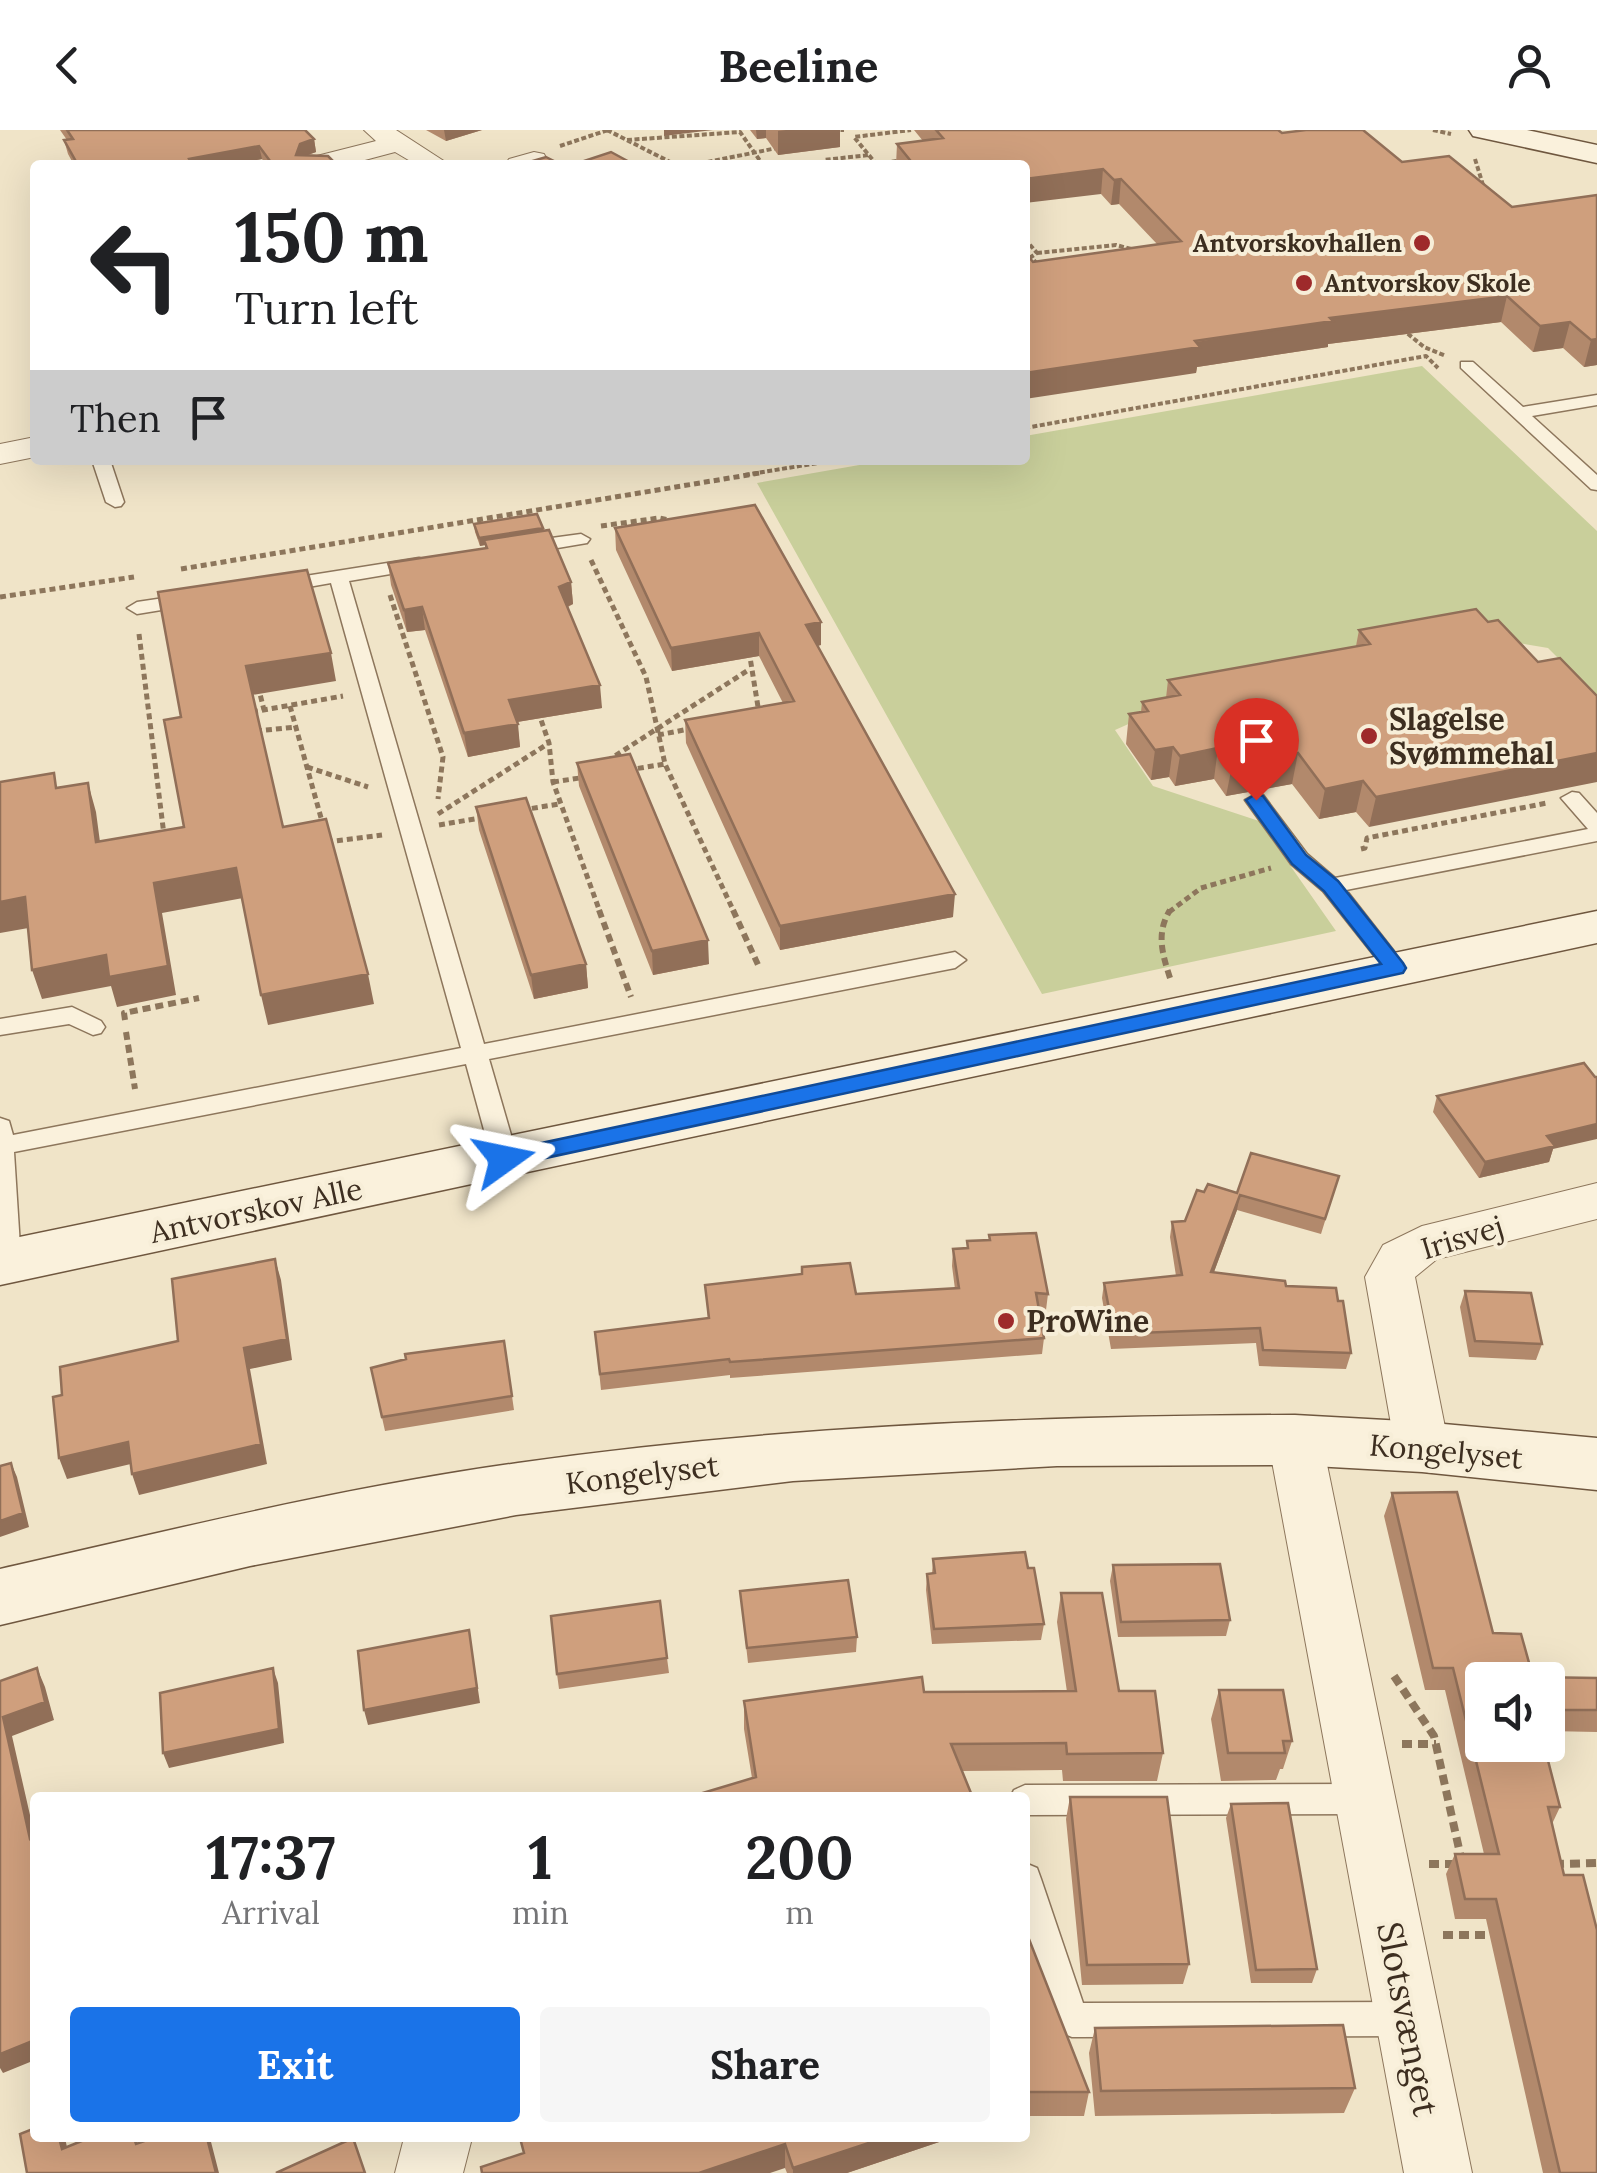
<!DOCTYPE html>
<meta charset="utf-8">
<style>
body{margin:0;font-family:Lora,serif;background:#f6f6f6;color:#202124;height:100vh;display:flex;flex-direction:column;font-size:38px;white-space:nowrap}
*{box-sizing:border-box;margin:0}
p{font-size:32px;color:#757577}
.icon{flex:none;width:55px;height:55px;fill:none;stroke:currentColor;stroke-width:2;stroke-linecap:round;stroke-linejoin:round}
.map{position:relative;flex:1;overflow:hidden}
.panel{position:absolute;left:30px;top:1662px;width:1000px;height:350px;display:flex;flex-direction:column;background:#fff;border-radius:10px;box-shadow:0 10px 40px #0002}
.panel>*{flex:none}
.banner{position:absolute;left:30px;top:30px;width:1000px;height:305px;border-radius:10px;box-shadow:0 10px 40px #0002;background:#fff;color:#202124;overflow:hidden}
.fabs{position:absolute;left:1465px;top:1532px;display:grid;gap:20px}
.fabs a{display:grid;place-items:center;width:100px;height:100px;border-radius:10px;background:#fff;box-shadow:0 10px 40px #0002;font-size:50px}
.pin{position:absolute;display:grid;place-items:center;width:85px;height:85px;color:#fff;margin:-102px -42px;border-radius:50% 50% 50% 0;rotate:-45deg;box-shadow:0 0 10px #0007}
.pin .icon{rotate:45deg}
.me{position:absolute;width:110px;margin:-55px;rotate:78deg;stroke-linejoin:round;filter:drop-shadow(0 0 8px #0008)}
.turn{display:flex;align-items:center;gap:35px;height:210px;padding:0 40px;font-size:45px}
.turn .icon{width:130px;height:130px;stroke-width:2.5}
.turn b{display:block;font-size:70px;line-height:85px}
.then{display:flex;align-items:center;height:95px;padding:0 40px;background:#0003;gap:20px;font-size:38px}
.eta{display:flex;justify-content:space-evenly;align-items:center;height:170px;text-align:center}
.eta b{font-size:60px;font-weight:800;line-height:70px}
.action{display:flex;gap:20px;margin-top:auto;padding:20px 40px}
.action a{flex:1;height:115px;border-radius:10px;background:#1a73e8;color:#fff;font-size:40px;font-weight:800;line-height:115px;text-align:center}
.action a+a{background:#f6f6f6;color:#202124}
header{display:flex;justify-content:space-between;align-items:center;height:130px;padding:0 40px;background:#fff;font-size:45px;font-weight:800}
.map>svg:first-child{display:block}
.green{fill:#c9cf9b}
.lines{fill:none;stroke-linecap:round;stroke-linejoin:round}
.lane-casing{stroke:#8d765c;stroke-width:3}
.street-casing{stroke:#8d765c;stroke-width:2}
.secondary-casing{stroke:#6f573f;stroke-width:3}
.path-far3{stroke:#8d765c;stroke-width:4;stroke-dasharray:5 2.5;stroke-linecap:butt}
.path-far2{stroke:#8d765c;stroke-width:5;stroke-dasharray:6 4;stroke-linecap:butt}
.path-far1{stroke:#8d765c;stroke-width:6;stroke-dasharray:8 5;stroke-linecap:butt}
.path{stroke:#8d765c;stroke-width:8;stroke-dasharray:10 6;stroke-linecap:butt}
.lane{fill:#faf1dc;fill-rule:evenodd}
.street{fill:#faf1dc;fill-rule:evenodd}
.secondary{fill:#faf1dc;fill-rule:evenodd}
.wall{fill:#b2896c}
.shaded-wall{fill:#916f58}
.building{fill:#cf9f7d;stroke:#916f58;stroke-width:2.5}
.route{fill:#1a73e8;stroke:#114b97;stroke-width:2.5}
.poi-dot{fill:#9e2a2b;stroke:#f7eed8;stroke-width:4}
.labels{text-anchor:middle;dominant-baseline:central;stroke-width:8;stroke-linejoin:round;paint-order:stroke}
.far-poi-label{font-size:25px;font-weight:bold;fill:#3d2e20;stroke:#f7eed8;text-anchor:end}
.poi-label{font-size:30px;font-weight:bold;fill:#3d2e20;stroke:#f7eed8;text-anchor:start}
.street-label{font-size:30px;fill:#3d2e20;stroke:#f7eed8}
.near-street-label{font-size:35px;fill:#3d2e20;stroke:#f7eed8}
</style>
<header><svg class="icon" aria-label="back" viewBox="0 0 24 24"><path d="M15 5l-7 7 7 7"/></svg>Beeline<svg class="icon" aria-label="person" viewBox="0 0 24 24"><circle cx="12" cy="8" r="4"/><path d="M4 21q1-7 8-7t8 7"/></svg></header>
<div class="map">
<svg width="1597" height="2043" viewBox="0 0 1597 2043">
<rect width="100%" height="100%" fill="#f0e4c8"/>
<!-- green -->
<path class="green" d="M1422,236L1597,401V567L1548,518L1472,505L1178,572L1115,600L1153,656L1259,691L1336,801L1042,864L757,353L888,330H1025V306Z"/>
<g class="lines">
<defs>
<path id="lane" d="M1461,232H1473L1523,277L1597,265V275L1532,286L1597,345V360L1591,359L1461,238Z
M92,330H110L124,372L121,376L115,377L106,372Z
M581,404L590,409L587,413L522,424L513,418L522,412Z
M419,428L426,430V438L349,451L484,914L955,822L966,830L955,838L489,929L518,1029L514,1035H496L492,1029L466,934L14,1022L21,1132L17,1139H0V988L9,991L13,1005L461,918L331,453L280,462L271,456L280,450Z
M191,464L198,466V474L137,484L127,478L137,472Z
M1572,662L1579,663L1597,683V711L1346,760L1407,838L1396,846L1388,843L1323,761L1291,734L1245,670L1256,664L1263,665L1307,724L1335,748L1588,699L1561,668Z
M72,877L101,891L105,897L101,903L93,905L69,894L0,905V889Z
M1365,1654L1376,1659L1381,1669L1376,1679L1365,1684L1025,1685V1668H1010L1014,1660L1025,1655Z
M1025,1733L1037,1738L1041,1749L1083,1873L1408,1872L1420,1877L1425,1889L1420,1901L1408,1906L1072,1907L1060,1902L1025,1799Z"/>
<path id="street" d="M364,0H396L450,35H417L395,22L346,35H301L305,29L376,11Z
M534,22L544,24L547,30L544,35H505L509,29Z
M35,307V327L0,334V314Z
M1597,1053V1089L1437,1129L1415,1147L1449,1317L1441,1332L1422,1339L1403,1332L1395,1317L1365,1147L1383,1115L1422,1096Z
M1295,1288L1314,1295L1322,1310L1472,2043H1404L1268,1310L1276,1295Z
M404,2008H472L463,2043H395Z"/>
<path id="secondary" d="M1469,0H1527L1597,15V33L1473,6Z
M1597,781V813L0,1155V1111Z
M1295,1285L1422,1292L1597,1308V1360L1422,1342L1295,1335L1057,1336L793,1351L516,1385L250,1436L0,1495V1439C172,1400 344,1357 518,1333C778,1296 1033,1286 1295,1285Z"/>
</defs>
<!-- lane casing -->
<use href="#lane" class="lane-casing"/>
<!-- street casing -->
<use href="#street" class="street-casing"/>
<!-- secondary casing -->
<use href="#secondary" class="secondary-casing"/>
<!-- path-far3 -->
<path class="path-far3" d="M607,0L676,35
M818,0H844
M1433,0L1451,4
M627,10L740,2L763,35
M560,16L608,0
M1475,29L1483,55
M877,34L904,30
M693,35L782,17
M827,35L824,30L869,25
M877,35L854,7L911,0
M1025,109L1037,123L1031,127L1040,137
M1037,123L1116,115L1135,120
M1402,199L1424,217L1446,226
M1025,298L1426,226L1438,238
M745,345L836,330"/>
<!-- path-far2 -->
<path class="path-far2" d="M601,396L659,388L673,391
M591,430L646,547L665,634L734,782
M181,439L760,343
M390,465L443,627L438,669
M0,467L134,447
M139,504L164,705
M749,521L759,583
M258,556L264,580
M290,576L323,695
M538,581L549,613L553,652L600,782
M252,582L343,566
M256,601L296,597
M658,605L694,598
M607,631L750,539
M307,637L368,657
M628,640L665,634
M553,652L586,647
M522,680L559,674
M438,684L549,613
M439,695L486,687
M327,712L382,705
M1361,719L1365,718L1367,708L1547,673
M1169,782L1201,758L1271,738"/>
<!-- path-far1 -->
<path class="path-far1" d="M599,780L631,867
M733,780L759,837
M1170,848C1162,823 1156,803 1170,780
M125,890L124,883L199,868
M126,902L135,959"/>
<!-- path -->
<path class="path" d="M1394,1546L1434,1606L1461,1728
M1402,1614H1436
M1429,1734H1457
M1554,1734L1597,1733
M1443,1805H1496"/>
<!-- lane -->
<use href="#lane" class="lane"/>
<!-- street -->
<use href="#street" class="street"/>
<!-- secondary -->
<use href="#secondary" class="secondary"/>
</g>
<!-- wall -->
<path class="wall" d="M60,0H305L314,9L316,22L308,25L337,35H266L262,29L230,35H74L68,24L64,10H67Z
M426,0H482L446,11Z
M750,0H840V17L778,25L766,8L757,9Z
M914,0H1278L1282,3L1402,32L1512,77L1597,65V235L1584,237L1563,218L1533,222L1501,192L1328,214V217L1197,237L1196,243L1033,132L1157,114L1119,74L1111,75L1101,64L1025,35H896L897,14L923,11Z
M474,394L543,398L571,452L573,474L568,477L602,578L517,592L520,617L468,627L425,500L407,502L391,455L388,433L485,418V415L480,416L475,402Z
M615,398L821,492V515L817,516L953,787L780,820L686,613L685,590L783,573L759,526L672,541L616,420Z
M1476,479L1369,697L1356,682L1319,689L1292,654L1226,666L1214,649L1175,656L1169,647L1151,650L1126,614L1129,584L1141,582L1142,572L1166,568L1168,550L1356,516L1359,500Z
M577,633L709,834L653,845L579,656Z
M476,677L586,834L588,858L534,869L479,700Z
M1437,966L1553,1019L1549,1032L1479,1048L1433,982Z
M1339,1046L1321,1104L1237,1080L1214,1142L1286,1156L1351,1223L1346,1239L1259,1236L1256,1213L1111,1219L1102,1168L1104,1153L1176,1146L1170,1107L1172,1092L1185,1091L1204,1062L1237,1063Z
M989,1105L1048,1164L1046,1180H1038L1044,1208L1042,1224L730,1248V1245L601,1260L595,1202L708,1188L705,1155L802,1144V1137L856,1164L955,1159L952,1136L953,1119L967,1118V1111L989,1110Z
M1465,1161L1542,1214L1536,1230L1469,1227L1460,1177Z
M504,1211L514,1280L385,1301L371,1238L406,1229Z
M1392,1363L1493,1503L1533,1547L1597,1548V1602L1548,1601V1550H1482L1560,1677L1552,1694L1597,2043H1543L1486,1789H1455L1446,1744L1455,1724H1484L1445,1560H1425L1384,1386Z
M933,1429L1028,1438L1044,1494L1041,1510L932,1514L926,1460L927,1444H932Z
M1113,1435L1230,1490L1226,1506L1118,1507L1110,1451Z
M740,1461L857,1507L856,1522L748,1533Z
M1061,1463L1119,1561L1163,1623L1157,1651H1063L1062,1640L962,1641L752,1648L744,1599V1571L924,1562H1067L1057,1492Z
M667,1528L669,1543L559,1559L557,1544Z
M1219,1560L1292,1611L1283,1639H1280L1276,1650L1221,1651L1211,1589Z
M1070,1667L1189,1834L1183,1854L1082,1855L1066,1689Z
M1231,1674L1317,1839L1312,1853H1251L1226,1688Z
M1025,1799L1089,1962L1084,1986H1025Z
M1095,1898L1355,1958L1344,1983L1095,1986L1089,1923Z
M520,2008H951L847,2043H787L785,2038L524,2023Z"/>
<!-- shaded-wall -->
<path class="shaded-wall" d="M444,0H482L446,11Z
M664,0H713L664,6Z
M756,0H766V8L757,9Z
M786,0H840V17L778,25V1Z
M314,9L316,22L302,27L296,25L300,14Z
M259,16L262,29L230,35H190L189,29Z
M1103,39L1101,64L1025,73V49Z
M1121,49L1119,74L1111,75L1114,50Z
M1507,166L1501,192L1328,214V217L1197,237L1196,243L1025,269V243L1330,188Z
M1570,192L1563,218L1533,222L1540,196Z
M1597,209V235L1584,237L1591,210Z
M543,398L544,406L484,410L485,415L480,416L479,408Z
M571,452L573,474L561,479L559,457Z
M422,477L425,500L407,502L404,480Z
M821,492V515L806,518V495Z
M759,503V526L672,541L671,518Z
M331,523L336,551L252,565L246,536Z
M600,555L602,578L511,593L509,570Z
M518,594L520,617L468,627L464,603Z
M1173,617L1169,647L1151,650L1155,620Z
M1218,618L1214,649L1175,656L1180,626Z
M1298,623L1292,654L1226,666L1232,636Z
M1597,623V652L1369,697L1376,667Z
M1363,651L1356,682L1319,689L1325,659Z
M88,653L96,682L104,742L96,712Z
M236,738L243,768L162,783L176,865L117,877L111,856L42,869L32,840L154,753Z
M955,764L953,787L780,820V796Z
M25,767L34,797L0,803V772Z
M708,810L709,834L653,845L652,821Z
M586,834L588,858L534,869L531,845Z
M368,844L374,874L268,895L261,865Z
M1597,994V1009L1553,1019L1549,1032L1479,1048L1485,1032L1547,1006Z
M1240,1065L1237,1080L1208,1158L1211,1142Z
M275,1129L281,1150L292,1230L250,1239L267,1334L139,1365L132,1344L244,1218Z
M128,1312L135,1333L67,1349L59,1328Z
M11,1333L17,1347L29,1397L0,1407V1391Z
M469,1500L480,1573L368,1595L364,1580Z
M37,1538L45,1557L54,1590L12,1606L35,1707L30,1709L3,1587Z
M273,1538L278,1553L284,1613L169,1638L163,1623Z
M35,1910V1930L3,1943L0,1938V1924Z
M59,2008H65L70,2031L62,2019Z
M207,2008H210L219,2043H216Z
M884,2008H951L847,2043H793V2038Z
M785,2014V2038L770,2043H699Z"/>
<!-- building -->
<path class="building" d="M67,0H305L314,9L300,14L296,25L328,26L337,35H273L259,16L189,29L192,35H78L64,10L73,9Z
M936,0H1278L1282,3L1306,0H1363L1402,32L1449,26L1512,77L1597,65V209L1591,210L1570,192L1540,196L1507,166L1330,188L1333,191L1195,211L1200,217L1025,243V122L1033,132L1181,111L1121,49L1114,50L1103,39L1025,49V35H914L897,14L943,8Z
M611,22L635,35H572Z
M546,27L562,35H519Z
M755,375L821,492L806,495L955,764L780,796L685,590L794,571L759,503L671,518L615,398Z
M537,384L543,398L479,408L474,394Z
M549,400L571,452L559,457L600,555L509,570L518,594L464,603L422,477L404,480L388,433L487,418L484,410Z
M307,440L331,523L246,536L283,697L326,689L368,844L261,865L236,738L154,753L168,836L109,847L106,825L32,840L25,767L0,772V652L54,643L56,658L88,653L96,712L184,697L164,590L181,587L158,462Z
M1476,479L1488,492L1498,490L1538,532L1560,528L1597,566V623L1376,667L1363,651L1325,659L1298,623L1232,636L1218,618L1180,626L1173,617L1155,620L1129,584L1148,581L1142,572L1180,565L1168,550L1370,514L1359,500Z
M630,624L708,810L652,821L577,633Z
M526,668L586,834L531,845L476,677Z
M1584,933L1595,947H1597V994L1547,1006L1555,1016L1485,1032L1437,966Z
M1251,1023L1339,1046L1325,1089L1240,1065L1211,1142L1285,1151L1286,1156L1336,1158L1338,1171H1343L1351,1223L1263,1220L1260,1198L1114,1204L1104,1153L1182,1145L1172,1092L1185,1091L1197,1060L1204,1062L1208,1054L1237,1063Z
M1036,1103L1048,1164L1036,1163L1044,1208L730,1232L729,1229L600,1244L595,1202L709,1188L705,1155L802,1144V1137L850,1133L856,1164L959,1158L953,1119L968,1118L967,1111L990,1110L989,1105Z
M275,1129L287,1209L244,1218L261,1314L132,1344L128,1312L59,1328L53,1267L62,1265L60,1237L178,1211L172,1149Z
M1465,1161L1531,1163L1542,1214L1475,1211Z
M504,1211L512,1266L382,1287L371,1238L406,1229L405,1224Z
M11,1333L23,1383L0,1391V1336Z
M1457,1362L1493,1503L1521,1504L1533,1547L1597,1548V1580H1548V1550H1482V1615H1544L1560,1677H1548L1564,1745H1583L1597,1800V2043H1560L1496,1769H1465L1455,1724H1499L1453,1538H1433L1392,1363Z
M1025,1422L1028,1438H1034L1044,1494L934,1499L927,1444L935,1443L933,1429Z
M1220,1434L1230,1490L1121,1492L1113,1435Z
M848,1450L857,1507L747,1518L740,1461Z
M1061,1463H1102L1119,1561H1155L1163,1623L1067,1624L1066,1613L951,1614L973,1668H686L756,1647L744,1571L922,1547L924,1562L1076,1561Z
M660,1471L667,1528L557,1544L551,1486Z
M469,1500L477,1558L364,1580L358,1521Z
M37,1538L45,1572L3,1587L30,1709L35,1707V1910L0,1924V1551Z
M273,1538L279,1599L163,1623L160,1563Z
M1219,1560H1283L1292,1611H1283L1285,1623H1228Z
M1070,1667H1167L1189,1834L1087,1835Z
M1288,1673L1317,1839L1256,1840L1231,1674Z
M1025,1799L1089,1962H1025Z
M1343,1895L1355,1958L1101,1961L1095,1898Z
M35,1998V2008H59L62,2019L89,2008H134L136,2014L153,2008H207L216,2043H27L20,2004Z
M353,2008L365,2043H276Z
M520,2008H884L793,2038L785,2014L699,2043H482L481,2037L524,2023Z"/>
<!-- route -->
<path class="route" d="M1256,664L1263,666L1306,725L1338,751L1403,833L1406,838L1403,843L504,1037L493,1029L504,1021L1381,834L1324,761L1292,734L1246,670Z"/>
<!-- markers -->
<g class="poi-dot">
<circle cx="1422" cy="113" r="10"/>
<circle cx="1304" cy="153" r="10"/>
<circle cx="1369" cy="606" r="10"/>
<circle cx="1006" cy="1191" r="10"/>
</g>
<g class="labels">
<!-- far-poi labels -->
<g class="far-poi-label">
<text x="1402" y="113">Antvorskovhallen</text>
<text x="1324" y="153" text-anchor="start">Antvorskov Skole</text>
</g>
<!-- poi labels -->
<g class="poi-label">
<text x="1389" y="589">Slagelse<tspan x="1389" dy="34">Svømmehal</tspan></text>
<text x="1026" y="1191">ProWine</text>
</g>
<!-- street labels -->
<g class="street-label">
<text transform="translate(256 1080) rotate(-12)">Antvorskov Alle</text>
<text transform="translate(1462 1107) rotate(-17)">Irisvej</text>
<text transform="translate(1446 1321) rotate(5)">Kongelyset</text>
<text transform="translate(642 1344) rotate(-7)">Kongelyset</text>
</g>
<!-- near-street labels -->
<g class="near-street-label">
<text transform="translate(1408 1889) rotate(79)">Slotsvænget</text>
</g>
</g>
</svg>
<div class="fabs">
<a><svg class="icon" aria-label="sound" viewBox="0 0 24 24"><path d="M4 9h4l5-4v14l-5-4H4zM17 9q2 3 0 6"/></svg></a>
</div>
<div class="pin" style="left:1256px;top:670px;background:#d93025"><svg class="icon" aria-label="arrive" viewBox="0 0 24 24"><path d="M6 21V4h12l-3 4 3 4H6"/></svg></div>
<svg class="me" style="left:504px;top:1029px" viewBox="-20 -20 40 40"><path d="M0-17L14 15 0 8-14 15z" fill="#1a73e8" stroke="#fff" stroke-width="4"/></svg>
<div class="banner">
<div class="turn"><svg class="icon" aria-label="left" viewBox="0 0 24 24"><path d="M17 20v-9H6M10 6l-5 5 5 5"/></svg><div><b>150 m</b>Turn left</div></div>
<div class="then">Then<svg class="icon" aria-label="arrive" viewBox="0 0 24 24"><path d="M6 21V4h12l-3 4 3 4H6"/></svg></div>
</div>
<section class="panel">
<div class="eta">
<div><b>17:37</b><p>Arrival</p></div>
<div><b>1</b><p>min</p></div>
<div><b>200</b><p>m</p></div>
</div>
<div class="action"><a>Exit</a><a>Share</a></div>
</section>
</div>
